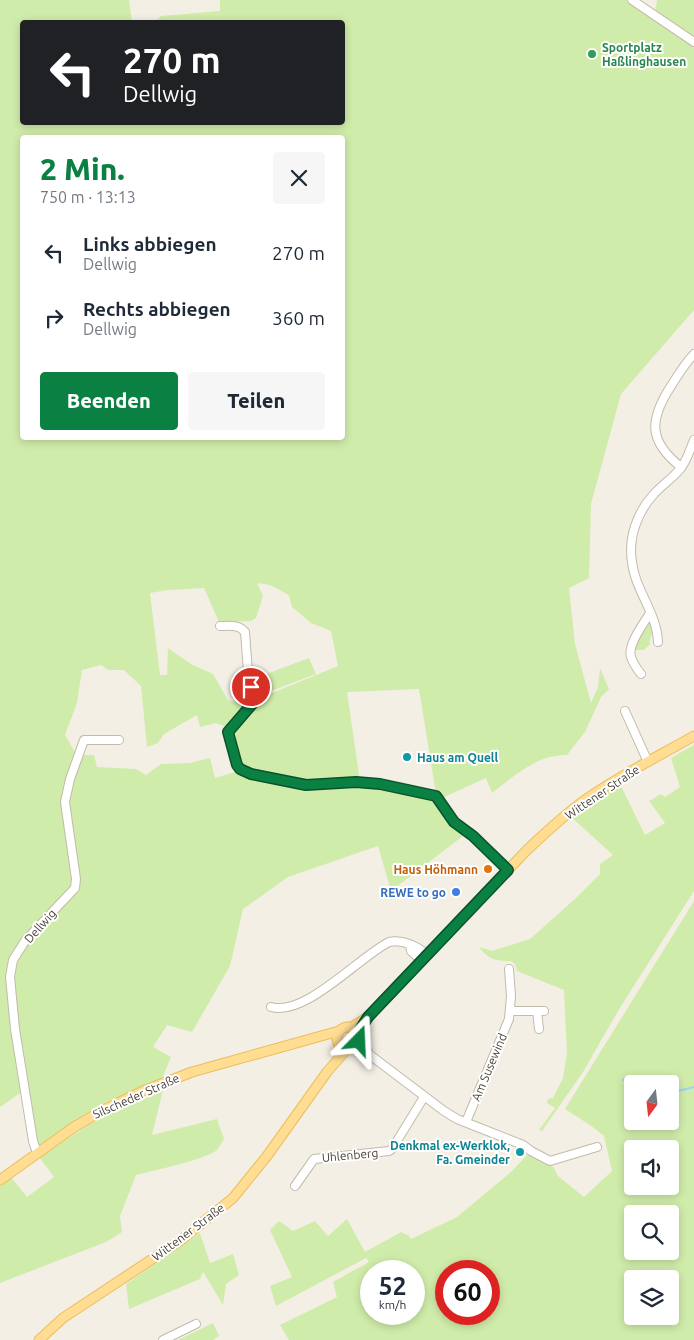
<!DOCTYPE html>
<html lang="de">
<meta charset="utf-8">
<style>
body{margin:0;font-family:Ubuntu,sans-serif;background:#f6f6f7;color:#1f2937;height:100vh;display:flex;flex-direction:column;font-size:19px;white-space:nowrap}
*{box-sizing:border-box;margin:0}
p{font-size:16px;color:#747a83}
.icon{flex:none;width:28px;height:28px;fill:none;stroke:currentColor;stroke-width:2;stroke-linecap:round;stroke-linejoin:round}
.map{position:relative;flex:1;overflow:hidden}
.panel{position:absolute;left:20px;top:135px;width:325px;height:305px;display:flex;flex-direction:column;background:#fff;border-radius:5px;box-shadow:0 2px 8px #0003}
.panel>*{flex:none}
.top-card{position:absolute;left:20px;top:20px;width:325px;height:105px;border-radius:5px;box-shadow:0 2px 8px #0003;background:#202124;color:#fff;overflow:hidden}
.needle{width:32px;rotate:195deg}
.buttons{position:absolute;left:624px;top:1075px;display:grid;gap:10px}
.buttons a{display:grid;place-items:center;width:55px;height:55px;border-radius:5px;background:#fff;box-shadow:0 2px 8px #0003;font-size:25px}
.speed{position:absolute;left:360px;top:1260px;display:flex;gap:10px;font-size:25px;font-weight:700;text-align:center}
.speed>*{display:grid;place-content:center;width:65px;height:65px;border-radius:50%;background:#fff;box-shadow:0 2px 8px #0003;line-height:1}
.speed small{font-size:12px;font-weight:400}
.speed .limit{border:8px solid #d22;background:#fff;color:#111}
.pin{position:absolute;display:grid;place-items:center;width:42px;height:42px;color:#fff;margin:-21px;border:2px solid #fff;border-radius:50%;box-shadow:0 1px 5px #0007}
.me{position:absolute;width:55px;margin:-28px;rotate:21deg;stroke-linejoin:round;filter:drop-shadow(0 0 4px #0008)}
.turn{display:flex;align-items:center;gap:18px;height:105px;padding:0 20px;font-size:22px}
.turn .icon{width:65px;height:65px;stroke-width:2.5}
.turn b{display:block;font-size:35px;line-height:42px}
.round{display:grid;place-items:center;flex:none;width:52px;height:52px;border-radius:5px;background:#f6f6f7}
.overview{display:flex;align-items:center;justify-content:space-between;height:85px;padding:0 20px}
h1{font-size:30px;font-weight:800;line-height:38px;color:#0b8043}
.button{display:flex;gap:10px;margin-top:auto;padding:10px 20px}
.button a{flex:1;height:58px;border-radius:5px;background:#0b8043;color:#fff;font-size:20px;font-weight:800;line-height:58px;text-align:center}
.button a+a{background:#f6f6f7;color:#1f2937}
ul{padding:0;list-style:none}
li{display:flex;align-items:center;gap:15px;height:65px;padding:0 20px}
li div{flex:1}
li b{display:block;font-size:19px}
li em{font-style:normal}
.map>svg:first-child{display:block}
.green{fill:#d0ecaa;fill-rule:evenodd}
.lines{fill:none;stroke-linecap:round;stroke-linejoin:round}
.stream{stroke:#9cd4f6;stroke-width:2}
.minor-casing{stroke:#c3baaa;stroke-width:10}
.major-casing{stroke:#edbd5a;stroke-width:11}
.minor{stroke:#fff;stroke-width:8}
.major{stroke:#ffdd93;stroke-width:9}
.route-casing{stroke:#07532c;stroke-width:12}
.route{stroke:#0b8043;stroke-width:9}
.leisure-dot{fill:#2e9e5b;stroke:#fff;stroke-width:2}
.culture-dot{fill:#0f9aa8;stroke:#fff;stroke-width:2}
.food-dot{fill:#e8710a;stroke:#fff;stroke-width:2}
.shop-dot{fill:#3f7fe0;stroke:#fff;stroke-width:2}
.labels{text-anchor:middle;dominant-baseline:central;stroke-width:4;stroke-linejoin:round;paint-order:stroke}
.leisure-label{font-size:12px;font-weight:bold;fill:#27864d;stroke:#fff;text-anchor:start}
.culture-label{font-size:12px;font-weight:bold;fill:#0d838f;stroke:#fff;text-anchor:start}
.street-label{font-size:12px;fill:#473f34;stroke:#fff}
.food-label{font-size:12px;font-weight:bold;fill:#c56008;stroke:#fff;text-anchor:end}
.shop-label{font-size:12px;font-weight:bold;fill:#366cbe;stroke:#fff;text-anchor:end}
</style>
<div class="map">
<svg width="694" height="1340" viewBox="0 0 694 1340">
<rect width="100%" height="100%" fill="#f4efe5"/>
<!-- green -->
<path class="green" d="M0,0H129L132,22H22V122H342V22H154L161,16L220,11V0H627L694,45V310L621,394L591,504L589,578L569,588L575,644L591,703L598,687L600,668L609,689L601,697L585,732L567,755C538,754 514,776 492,793L486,778L442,798L436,794L419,689L347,692L360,781L308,784L253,773L240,769L236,759L230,734L235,727L260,698L338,666L331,631L311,623L292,607L289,595L270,585L257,583L263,596L256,618L251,621L219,622L204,588L168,590L150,593L160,675H167L168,648L191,664L213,674L228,700L248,705L229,728L216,723L200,727L197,715L164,734L158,743L147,747L141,686L124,670H108L101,665L82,670L77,703L65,735L76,754L66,787L63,806L75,879L74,888L72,892L62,901L79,892L67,801L80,755H94L97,767L136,769L146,775L161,764L190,763L210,758L215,778L238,771L247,775L310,786L353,784L383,786L417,793L434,799L454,824L467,833L391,891L378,846L288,877L243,909L230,966L192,1032L167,1025L153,1047L171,1057L162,1079L103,1103L67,1126L39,1146L35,1144L19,1047L16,1049L23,1091L0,1107ZM22,138H342V438H22Z
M657,0H694V39L655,13Z
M649,619L654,630L650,639V644L644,650H636L634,648Z
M309,658L316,674L268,692L261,676Z
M694,745V891L618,1011L583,1072L542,1131L539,1130L555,1108L547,1103L548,1099L553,1098L563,1078L567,1053L564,990L517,971L515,964L511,961C496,961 489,960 479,947L492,951L530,939L576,898L600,874V864L613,855L570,816L619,782L645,835L665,823L649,801L661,794L665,797L680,787L671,758Z
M694,901V1340H289L280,1325L337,1297L333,1282L369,1262L366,1258L276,1306L270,1286L292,1277L270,1230L279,1221L293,1231L315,1221L328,1236L347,1219L365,1252L401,1232L408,1235L411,1239L457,1217L512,1171L529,1153L551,1163L558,1176L584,1197L612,1171L604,1136L590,1125L565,1109ZM632,1084H670V1121H632ZM632,1149H670V1186H632ZM632,1214H670V1251H632ZM371,1271H414V1314H371ZM446,1271H489V1314H446ZM632,1279H670V1316H632Z
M164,1086L152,1135L217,1119L224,1139C222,1142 220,1146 218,1149C209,1159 151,1171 136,1175L120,1216L122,1232L106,1242L0,1283V1186L11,1177L27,1197L54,1177L39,1157L87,1126L106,1115L156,1094Z
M200,1233L210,1263L233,1254L239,1275L226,1284L223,1305L203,1272L200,1279L129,1309L126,1284Z
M213,1323L219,1336L213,1340H178Z"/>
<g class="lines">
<!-- stream -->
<path class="stream" d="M623,1080L627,1076L647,1084
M670,1090L674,1092L694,1087"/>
<defs>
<path id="minor" d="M632,0L694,42
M681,467C648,441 649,420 671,386C678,375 685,363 694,354
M220,626C229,626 239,624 245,632L248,672L254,701L249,709L228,732L237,765L246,772L306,785L356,782L380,784L436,796L454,822L475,837L508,870
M658,642C657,613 635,590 632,562C628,538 637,513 653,495C662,485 673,478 681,468C687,460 690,450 694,440
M641,674C637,669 633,663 631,657C627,645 644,623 650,613
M625,711L648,762
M410,945L411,951L421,960
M271,1007C305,1017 359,957 389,942C403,939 416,946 427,954
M511,1011H544
M537,1011L539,1029
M359,1041L370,1055
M353,1048L370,1055L444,1111L457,1119L523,1145L531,1151L550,1161L597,1147
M466,1122L509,1019L511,996L509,969
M37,1153L33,1141L15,1029L10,977L13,960L25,941L75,888L76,879L65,802L70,779L84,740H119
M295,1186L314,1159L389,1151L392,1149L424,1097
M163,1340L196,1324"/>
<path id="major" d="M337 1038a11 11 0 1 1 22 0a11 11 0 1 1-22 0Z
M352,1027L368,1017L527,850C545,833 564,815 585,800C619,776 657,757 694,736
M0,1180L74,1127L105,1109L143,1091L192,1072L339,1031
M39,1340L63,1318L181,1240L233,1198L267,1156L327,1072L347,1049"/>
</defs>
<!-- minor casing -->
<use href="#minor" class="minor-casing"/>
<!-- major casing -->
<use href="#major" class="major-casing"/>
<!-- minor -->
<use href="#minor" class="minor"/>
<!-- major -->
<use href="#major" class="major"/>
</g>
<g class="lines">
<defs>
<path id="route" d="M251,687L253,703L228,732L237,765L240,769L251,774L306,785L356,782L380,784L436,796L454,822L473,836L508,870L368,1017L358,1033L359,1041"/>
</defs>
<!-- route casing -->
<use href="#route" class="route-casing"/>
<!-- route -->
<use href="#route" class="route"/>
</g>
<!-- markers -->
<circle class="leisure-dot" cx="592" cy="54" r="5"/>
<g class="culture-dot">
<circle cx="407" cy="757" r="5"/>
<circle cx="520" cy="1152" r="5"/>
</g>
<circle class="food-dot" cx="488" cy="869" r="5"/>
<circle class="shop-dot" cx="456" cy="892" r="5"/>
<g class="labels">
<!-- leisure labels -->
<g class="leisure-label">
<text x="602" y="47">Sportplatz<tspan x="602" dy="14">Haßlinghausen</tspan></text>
</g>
<!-- culture labels -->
<g class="culture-label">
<text x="417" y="757">Haus am Quell</text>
<text x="510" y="1145" text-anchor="end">Denkmal ex-Werklok,<tspan x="510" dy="14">Fa. Gmeinder</tspan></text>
</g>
<!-- street labels -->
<g class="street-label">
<text transform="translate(602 792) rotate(-34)">Wittener Straße</text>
<text transform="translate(40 926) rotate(-48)">Dellwig</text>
<text transform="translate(489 1067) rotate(-67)">Am Susewind</text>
<text transform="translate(136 1096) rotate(-24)">Silscheder Straße</text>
<text transform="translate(350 1155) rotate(-5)">Uhlenberg</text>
<text transform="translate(188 1232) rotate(-37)">Wittener Straße</text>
</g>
<!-- food labels -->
<g class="food-label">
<text x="478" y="869">Haus Höhmann</text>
</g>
<!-- shop labels -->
<g class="shop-label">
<text x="446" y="892">REWE to go</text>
</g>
</g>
</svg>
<div class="buttons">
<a><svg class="needle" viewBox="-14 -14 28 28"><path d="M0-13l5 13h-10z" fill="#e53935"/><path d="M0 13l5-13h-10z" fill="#747a83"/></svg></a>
<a><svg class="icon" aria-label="sound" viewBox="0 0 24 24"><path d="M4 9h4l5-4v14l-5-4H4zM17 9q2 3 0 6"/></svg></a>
<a><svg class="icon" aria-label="search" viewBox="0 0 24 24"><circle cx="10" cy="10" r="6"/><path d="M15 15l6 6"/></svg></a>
<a><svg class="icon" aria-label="layers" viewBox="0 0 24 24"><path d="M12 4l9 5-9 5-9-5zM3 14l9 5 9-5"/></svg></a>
</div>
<div class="speed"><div>52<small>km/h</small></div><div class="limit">60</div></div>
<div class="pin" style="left:251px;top:687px;background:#d93025"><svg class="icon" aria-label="arrive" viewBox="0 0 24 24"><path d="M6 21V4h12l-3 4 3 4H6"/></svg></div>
<svg class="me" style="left:359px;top:1041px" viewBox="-20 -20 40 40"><path d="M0-17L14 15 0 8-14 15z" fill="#0b8043" stroke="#fff" stroke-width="4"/></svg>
<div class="top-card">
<div class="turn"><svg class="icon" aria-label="left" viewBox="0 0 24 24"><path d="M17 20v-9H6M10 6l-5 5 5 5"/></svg><div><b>270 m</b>Dellwig</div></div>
</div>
<section class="panel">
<div class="overview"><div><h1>2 Min.</h1><p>750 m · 13:13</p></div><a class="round"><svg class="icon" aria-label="close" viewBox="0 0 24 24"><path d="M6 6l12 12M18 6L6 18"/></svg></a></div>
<ul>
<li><svg class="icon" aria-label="left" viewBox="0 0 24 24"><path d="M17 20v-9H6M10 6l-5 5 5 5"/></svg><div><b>Links abbiegen</b><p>Dellwig</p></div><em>270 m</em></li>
<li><svg class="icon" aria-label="right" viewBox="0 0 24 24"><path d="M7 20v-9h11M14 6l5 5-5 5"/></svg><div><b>Rechts abbiegen</b><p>Dellwig</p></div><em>360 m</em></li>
</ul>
<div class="button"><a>Beenden</a><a>Teilen</a></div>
</section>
</div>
